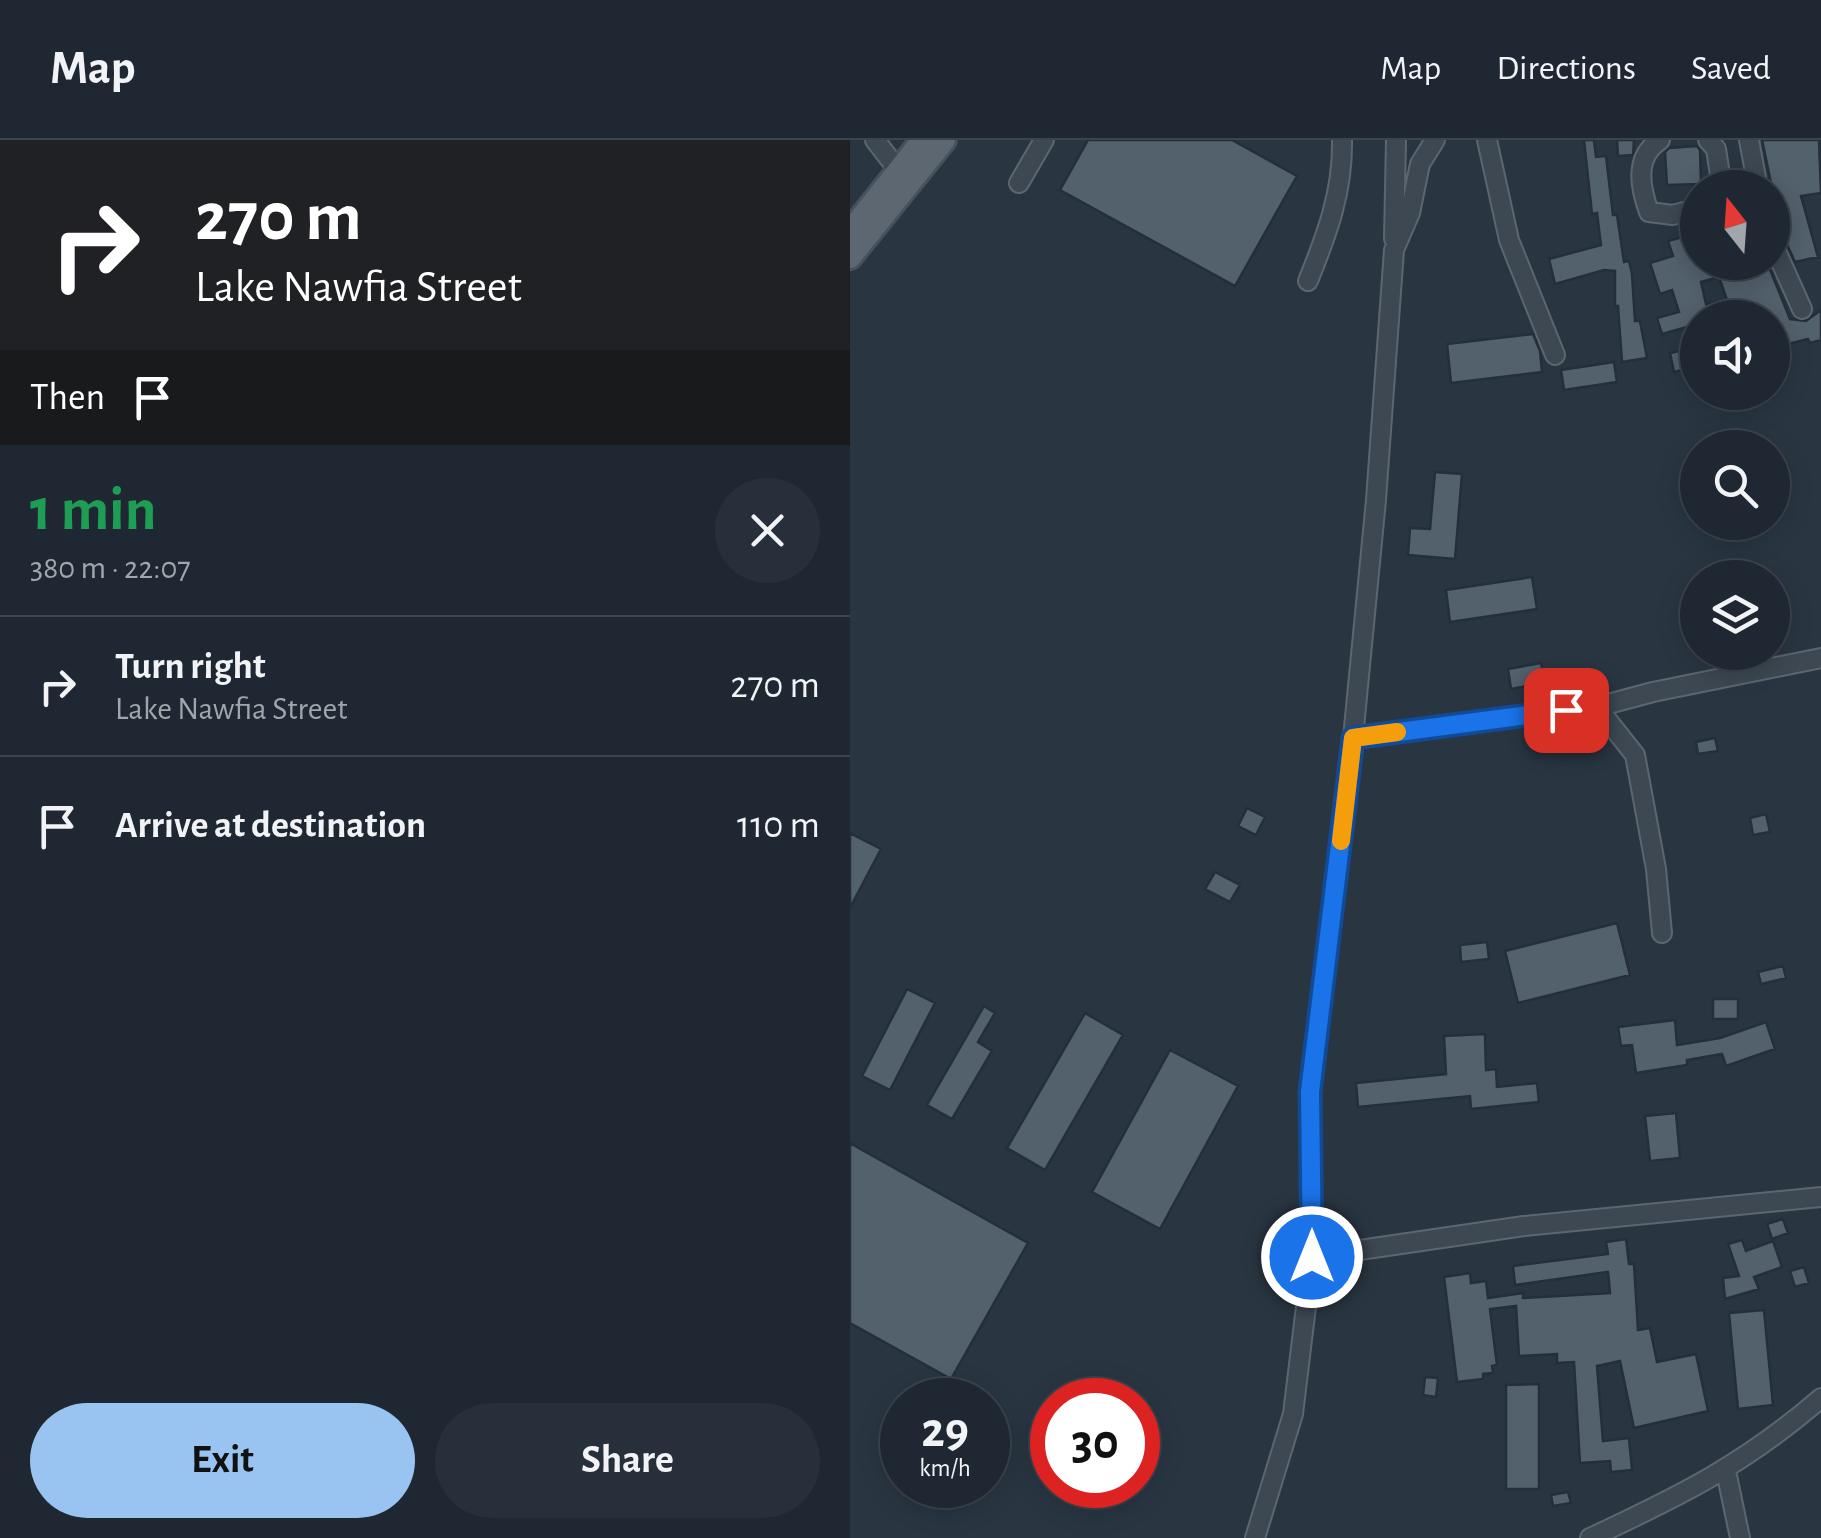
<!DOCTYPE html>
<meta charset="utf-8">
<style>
body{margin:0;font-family:"Alegreya Sans",sans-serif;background:#27303a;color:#f1f3f6;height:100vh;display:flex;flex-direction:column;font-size:38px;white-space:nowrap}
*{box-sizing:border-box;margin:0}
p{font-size:32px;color:#a1a6ac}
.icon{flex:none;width:55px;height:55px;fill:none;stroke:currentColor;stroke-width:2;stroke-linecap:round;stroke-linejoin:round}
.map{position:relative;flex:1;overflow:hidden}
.details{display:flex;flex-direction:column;background:#1f2832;width:850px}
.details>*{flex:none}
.hud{background:#202124;color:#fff;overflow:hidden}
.needle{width:65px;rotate:343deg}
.fabs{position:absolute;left:830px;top:30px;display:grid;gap:20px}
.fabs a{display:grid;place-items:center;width:110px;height:110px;border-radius:50%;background:#1f2832;box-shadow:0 5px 25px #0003,0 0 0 2px #3c444d;font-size:50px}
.speed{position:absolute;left:30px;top:1238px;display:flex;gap:20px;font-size:50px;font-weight:700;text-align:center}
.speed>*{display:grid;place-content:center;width:130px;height:130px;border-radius:50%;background:#1f2832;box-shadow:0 5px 25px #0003,0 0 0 2px #3c444d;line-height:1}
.speed small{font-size:25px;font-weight:400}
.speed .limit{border:15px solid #d22;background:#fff;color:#111}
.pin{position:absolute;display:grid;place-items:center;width:85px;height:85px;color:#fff;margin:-42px;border-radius:20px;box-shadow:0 5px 15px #0006}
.me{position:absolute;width:110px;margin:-55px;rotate:0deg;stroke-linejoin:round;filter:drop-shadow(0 0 8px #0008)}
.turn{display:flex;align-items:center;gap:35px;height:210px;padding:0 30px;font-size:45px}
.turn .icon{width:130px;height:130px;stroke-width:2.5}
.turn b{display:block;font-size:70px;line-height:85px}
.then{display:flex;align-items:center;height:95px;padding:0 30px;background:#0003;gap:20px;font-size:38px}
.round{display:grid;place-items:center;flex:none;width:105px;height:105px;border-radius:52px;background:#27303a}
.overview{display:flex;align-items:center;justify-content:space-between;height:170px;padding:0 30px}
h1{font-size:60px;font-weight:600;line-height:75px;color:#1e9e55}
.button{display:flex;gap:20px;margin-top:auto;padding:20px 30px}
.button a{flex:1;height:115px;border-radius:60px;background:#99c4f2;color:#111;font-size:40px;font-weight:600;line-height:115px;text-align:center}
.button a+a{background:#27303a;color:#f1f3f6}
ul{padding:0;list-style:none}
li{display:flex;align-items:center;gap:30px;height:140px;padding:0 30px;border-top:2px solid #3c444d}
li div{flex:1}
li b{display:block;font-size:38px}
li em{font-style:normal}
header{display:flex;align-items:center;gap:60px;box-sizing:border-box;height:140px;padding:0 50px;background:#1f2832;border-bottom:2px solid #3c444d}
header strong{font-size:48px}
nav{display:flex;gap:55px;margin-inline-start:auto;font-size:35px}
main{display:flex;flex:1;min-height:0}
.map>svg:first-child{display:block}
.building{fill:#53616d;stroke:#242f39;stroke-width:2.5;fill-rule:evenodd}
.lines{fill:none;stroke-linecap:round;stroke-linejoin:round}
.minor-casing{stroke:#5c666f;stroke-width:22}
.major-casing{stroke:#47515b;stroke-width:28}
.minor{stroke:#3d4852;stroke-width:18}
.major{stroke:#5c6772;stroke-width:22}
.route-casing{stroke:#114b97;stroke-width:25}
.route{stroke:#1a73e8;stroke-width:18}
.slow{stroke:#f59e0b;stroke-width:18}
</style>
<header>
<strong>Map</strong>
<nav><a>Map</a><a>Directions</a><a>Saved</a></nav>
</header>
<main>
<section class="details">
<div class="hud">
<div class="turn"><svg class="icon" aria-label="right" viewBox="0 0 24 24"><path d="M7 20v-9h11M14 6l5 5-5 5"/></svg><div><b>270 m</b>Lake Nawfia Street</div></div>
<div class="then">Then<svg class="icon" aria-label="arrive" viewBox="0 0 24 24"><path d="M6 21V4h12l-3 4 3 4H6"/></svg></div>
</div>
<div class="overview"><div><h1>1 min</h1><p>380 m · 22:07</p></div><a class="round"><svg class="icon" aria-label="close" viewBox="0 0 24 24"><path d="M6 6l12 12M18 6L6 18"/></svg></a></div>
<ul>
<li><svg class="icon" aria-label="right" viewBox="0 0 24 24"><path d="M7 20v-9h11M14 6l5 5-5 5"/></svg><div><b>Turn right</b><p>Lake Nawfia Street</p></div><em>270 m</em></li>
<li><svg class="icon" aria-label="arrive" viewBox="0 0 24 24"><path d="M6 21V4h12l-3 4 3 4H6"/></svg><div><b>Arrive at destination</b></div><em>110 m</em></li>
</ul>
<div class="button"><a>Exit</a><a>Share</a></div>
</section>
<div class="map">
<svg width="971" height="1398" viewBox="0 0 971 1398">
<rect width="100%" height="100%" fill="#293642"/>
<!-- building -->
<path class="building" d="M238,0H382L447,36L385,146L210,50Z
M734,0H744L746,17L756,16L763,75H767L774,122L779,121L782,134L785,181H790L797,218L772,222L768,166H765V131L754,130L705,144L699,119L751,105L747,73L742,74Z
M767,0H784L783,15L768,16Z
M912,0H969L971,53L951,56L968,117L945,122L933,96L922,90L925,81L922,48Z
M847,6L850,10L851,44L817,45L815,12L819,8Z
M844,94L848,122H852L853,126L866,122H917L940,179L956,181L971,170V200L960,203L958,199L922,208V178H848V184L812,194L807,178L829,172L822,150L810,154L800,123L823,116L818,101ZM869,137L877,160L856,164L851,142Z
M683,194L690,211L692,232L601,243L597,204Z
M848,207V226L824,232L820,213Z
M764,222L767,242L714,250L711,230Z
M585,332L612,334L605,419L558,415L560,388L580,389Z
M682,437L687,469L600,482L596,450Z
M691,523L695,543L661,549L658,529Z
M865,598L868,611L848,614L846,602Z
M397,668L415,677L406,695L388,686Z
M916,674L920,692L903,695L900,678Z
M0,693L31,709L0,768Z
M365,732L390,745L380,762L355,749Z
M767,783L780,835L668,863L655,811Z
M637,802L639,819L611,822L610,805Z
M933,826L936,838L911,844L908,832Z
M57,849L85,863L40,950L12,936Z
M863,859H888V879H863Z
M134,866L145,873L128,902L142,911L102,979L77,965Z
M235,873L273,895L195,1030L157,1008Z
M825,880L827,905L870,898L916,882L925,909L876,926L872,914L837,920V925L786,933L782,905L771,906L768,887Z
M635,894L636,930L646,929L647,947L687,943L689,962L621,969L620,956L508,967L506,943L596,934L594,896Z
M320,910L388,946L310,1089L242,1052Z
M826,973L830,1018L800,1021L795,976Z
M0,1003L178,1103L101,1239L0,1183Z
M933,1079L938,1093L922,1099L917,1084Z
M776,1099L779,1124H784L788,1190L800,1188L807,1222L846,1214L858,1271L784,1288L770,1221L747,1226L753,1301L779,1298L782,1330L761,1332L760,1321L730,1323L724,1222L707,1223V1214L669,1216L666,1166L640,1169L647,1225L642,1226L643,1233L633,1234V1239L607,1242L594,1137L620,1133L621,1143L636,1141L638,1158L673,1153V1158L760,1153L758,1132L665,1145L663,1126L758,1114L756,1102Z
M892,1100L896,1111L923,1101L932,1127L904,1137L909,1149L875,1159L873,1138L889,1136L878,1104Z
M954,1127L959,1143L945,1147L940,1131Z
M914,1170L923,1265L888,1269L879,1173Z
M575,1237L588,1238L586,1257L573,1255Z
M689,1244V1349H656V1245Z
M718,1352L721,1363L703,1366L701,1355Z"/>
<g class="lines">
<defs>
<path id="minor" d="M25,0L55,39
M637,0L659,100L705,215
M810,0C784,17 790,47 799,72L823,75L848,68
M858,0L866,9L872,48
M899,0L908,48
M169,43L194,0
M544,99L546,0
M922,102L952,169
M458,141C477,94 493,52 492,0
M747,567L785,615L806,729L812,793
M503,598L747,567L803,552L971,518
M462,1117L674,1086L971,1057
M876,1331L890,1398
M405,1398L443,1274L462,1117L461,952L503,598L526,360L544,110L560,73L570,24L585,0
M740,1398C830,1356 895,1324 971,1258"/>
<path id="major" d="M0,92L73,0
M0,117L94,0"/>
</defs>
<!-- minor casing -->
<use href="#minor" class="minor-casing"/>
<!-- major casing -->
<use href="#major" class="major-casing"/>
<!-- minor -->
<use href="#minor" class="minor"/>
<!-- major -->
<use href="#major" class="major"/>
</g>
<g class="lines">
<defs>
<path id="route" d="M462,1117L460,952L503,598L716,570"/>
</defs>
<!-- route casing -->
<use href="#route" class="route-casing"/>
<!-- route -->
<use href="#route" class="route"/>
<!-- slow -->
<path class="slow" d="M491,701L503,598L547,592"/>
</g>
</svg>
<div class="fabs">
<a><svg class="needle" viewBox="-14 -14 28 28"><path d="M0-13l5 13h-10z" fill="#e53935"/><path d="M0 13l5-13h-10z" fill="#a1a6ac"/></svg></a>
<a><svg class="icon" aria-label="sound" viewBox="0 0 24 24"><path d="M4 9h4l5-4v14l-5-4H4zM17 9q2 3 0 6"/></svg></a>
<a><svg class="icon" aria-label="search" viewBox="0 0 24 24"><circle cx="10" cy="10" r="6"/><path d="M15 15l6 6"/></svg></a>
<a><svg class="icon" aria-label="layers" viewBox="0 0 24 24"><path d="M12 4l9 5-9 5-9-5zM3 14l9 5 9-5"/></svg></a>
</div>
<div class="speed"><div>29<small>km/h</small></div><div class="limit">30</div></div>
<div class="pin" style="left:716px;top:570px;background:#d93025"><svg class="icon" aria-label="arrive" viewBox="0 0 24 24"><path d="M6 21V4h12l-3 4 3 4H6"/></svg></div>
<svg class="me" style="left:462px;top:1117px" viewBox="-20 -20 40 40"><circle r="17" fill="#1a73e8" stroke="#fff" stroke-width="3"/><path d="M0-11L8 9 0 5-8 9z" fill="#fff"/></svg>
</div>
</main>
